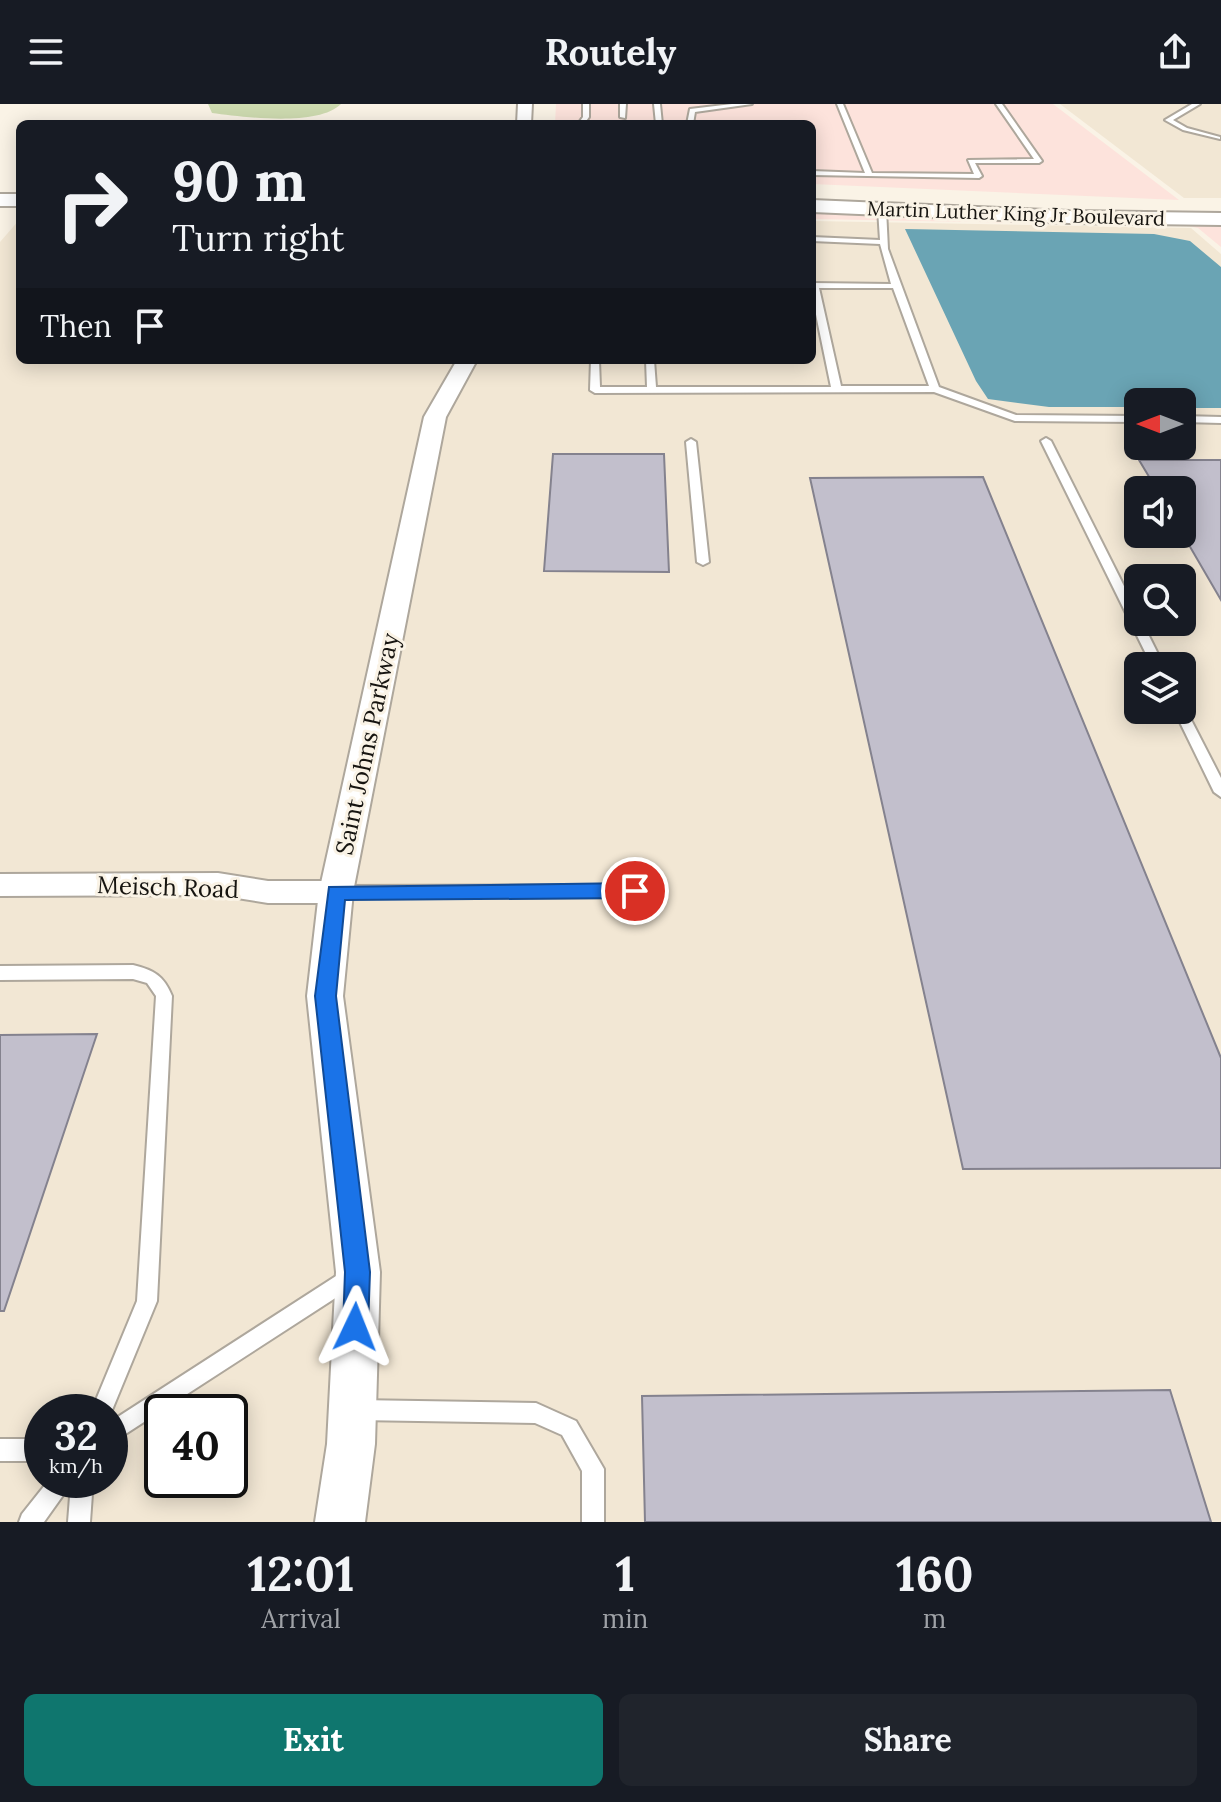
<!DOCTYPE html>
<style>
body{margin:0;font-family:Lora,serif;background:#20242c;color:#f1f3f6;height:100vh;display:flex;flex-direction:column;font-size:30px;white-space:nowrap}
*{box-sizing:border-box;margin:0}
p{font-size:26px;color:#9ea1a6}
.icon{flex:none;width:44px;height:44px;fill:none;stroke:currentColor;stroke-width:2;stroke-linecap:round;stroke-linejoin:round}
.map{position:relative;height:1418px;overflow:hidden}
.panel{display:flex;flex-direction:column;background:#171b24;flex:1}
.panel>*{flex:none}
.banner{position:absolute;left:16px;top:16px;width:800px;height:244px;border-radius:12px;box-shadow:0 4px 20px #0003;background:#171b24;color:#f1f3f6;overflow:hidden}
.needle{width:52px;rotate:270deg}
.buttons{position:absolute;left:1124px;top:284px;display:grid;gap:16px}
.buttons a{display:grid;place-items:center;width:72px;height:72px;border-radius:12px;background:#171b24;box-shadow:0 4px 20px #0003;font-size:40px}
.speed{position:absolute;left:24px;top:1290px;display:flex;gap:16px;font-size:40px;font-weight:700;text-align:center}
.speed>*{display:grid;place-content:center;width:104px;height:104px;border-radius:50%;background:#171b24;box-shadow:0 4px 20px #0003;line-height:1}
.speed small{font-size:20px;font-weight:400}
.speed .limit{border:4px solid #111;border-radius:12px;background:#fff;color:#111}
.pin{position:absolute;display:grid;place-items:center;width:68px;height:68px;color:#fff;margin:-34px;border:4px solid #fff;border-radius:50%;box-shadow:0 2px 8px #0007}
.me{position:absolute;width:88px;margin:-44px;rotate:2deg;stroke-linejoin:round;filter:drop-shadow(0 0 6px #0008)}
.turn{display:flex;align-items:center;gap:28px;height:168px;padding:0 24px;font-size:36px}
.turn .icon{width:104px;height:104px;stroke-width:2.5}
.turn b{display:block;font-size:56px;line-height:68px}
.then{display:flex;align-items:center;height:76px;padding:0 24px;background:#0003;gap:16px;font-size:30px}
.eta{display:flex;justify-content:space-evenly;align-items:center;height:136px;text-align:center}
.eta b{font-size:48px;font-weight:800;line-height:56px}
.button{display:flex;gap:16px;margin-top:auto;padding:16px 24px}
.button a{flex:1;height:92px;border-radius:12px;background:#0f766e;color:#fff;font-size:32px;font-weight:800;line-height:92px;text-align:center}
.button a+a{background:#20242c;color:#f1f3f6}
header{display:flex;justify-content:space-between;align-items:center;height:104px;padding:0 24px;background:#171b24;font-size:36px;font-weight:800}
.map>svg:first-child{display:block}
.commercial{fill:#fde3dc}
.built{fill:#f2e7d4;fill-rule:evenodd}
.green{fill:#cedbb0}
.water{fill:#6aa4b4}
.building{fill:#c2bfcc;stroke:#84828e;stroke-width:2}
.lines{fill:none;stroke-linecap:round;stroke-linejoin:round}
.service-casing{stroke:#aea79c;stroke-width:4}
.minor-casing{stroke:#aea79c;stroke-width:4}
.tertiary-casing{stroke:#aea79c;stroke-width:4}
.secondary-casing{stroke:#aea79c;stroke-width:4}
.service{fill:#fff;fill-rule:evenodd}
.minor{fill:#fff;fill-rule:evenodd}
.tertiary{fill:#fff;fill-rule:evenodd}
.secondary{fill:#fff;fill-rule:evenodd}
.route{fill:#1a73e8;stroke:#114b97;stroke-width:2}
.labels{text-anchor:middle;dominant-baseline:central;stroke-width:6;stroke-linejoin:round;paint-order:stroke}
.far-street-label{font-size:20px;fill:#161410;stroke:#faf3e6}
.street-label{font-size:24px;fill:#161410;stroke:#faf3e6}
</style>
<header><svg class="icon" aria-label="menu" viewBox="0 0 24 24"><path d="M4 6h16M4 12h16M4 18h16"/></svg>Routely<svg class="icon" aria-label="share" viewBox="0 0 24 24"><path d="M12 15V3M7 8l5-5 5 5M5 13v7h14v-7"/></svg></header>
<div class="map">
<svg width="1221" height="1418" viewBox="0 0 1221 1418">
<rect width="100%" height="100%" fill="#faf3e6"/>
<!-- commercial -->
<path class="commercial" d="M556,0H1053L1179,96L812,80V20H555Z
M812,108L1135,120L1221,119V143L1198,124L1189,122L812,115Z"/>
<!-- built -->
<path class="built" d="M1060,0H1221V94H1184Z
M20,115V256H812V117L1191,124L1221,150V1418H0V138ZM1138,298H1182V342H1138ZM1138,386H1182V430H1138ZM1138,474H1182V518H1138ZM1138,562H1182V606H1138ZM42,1308H110V1376H42ZM162,1308H230V1376H162Z"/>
<!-- green -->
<path class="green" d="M208,0H341C318,23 243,13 212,9Z"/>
<!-- water -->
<path class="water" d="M905,125L1154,130L1190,137L1221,163V304H1182V298H1138V303H1049L988,295L976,277Z"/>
<!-- building -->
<path class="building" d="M553,350H664L669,468L544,467Z
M1139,356H1221V496L1182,429V386H1157Z
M983,373L1221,954V1064L963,1065L810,374Z
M97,930L4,1207H0V931Z
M1170,1286L1211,1418H645L642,1292Z"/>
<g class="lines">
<defs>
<path id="service" d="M583,0H589V13L584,20H578L583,13Z
M620,0H626L625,14L620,13Z
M654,0H660L662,20H656Z
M732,0H752L695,8L693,20H687L690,5Z
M837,0H843L872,69L974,70L968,56L1034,55L996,0H1002L1042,57L1039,59H975L982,72L979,74L812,71V67L865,69Z
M1192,0H1200L1173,16L1187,24L1220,33V35L1183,26L1165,16Z
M882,103L886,105L888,145L939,283L1016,311L1138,312V318L1015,317L934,288L595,289L590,286L591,256H599L600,283H647L646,256H654L656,283H831L812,191V179L891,180L880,140L812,137V133L880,136L878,105ZM819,184H893L929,282H841Z
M1182,312L1221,313V319L1182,318Z
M1046,334L1051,337L1138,510V518H1142L1164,562H1152L1041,337Z
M691,335L696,338L709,458L703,461L697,458L686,338Z
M1182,602L1186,606L1221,674V693L1214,688L1174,606H1182Z
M635,781L640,783L642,787L640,791L635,793L336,794L331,792L329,788L331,784L336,782Z
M133,861C154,866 164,872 172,892L157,1197L110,1311V1308H91L137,1197L156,892L147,879L133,875L0,876V862Z
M350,1163L357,1166L360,1173L357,1180L110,1340V1318Z
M357,1296L536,1299L576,1317L604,1365V1418H582V1367L562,1331L535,1319L357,1316L350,1313L347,1306L350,1299Z
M0,1335H42V1357H0Z
M49,1376H93L90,1418H68L71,1380L44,1418H19L22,1410Z"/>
<path id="minor" d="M218,769L268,777H336L346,780L350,788L346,796L336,799H268L218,791L0,792V770Z"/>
<path id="tertiary" d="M518,0H532L531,20H517Z
M457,256H477L446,313L353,788L343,892L380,1168L375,1340L365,1418H315L327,1340L336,1168L307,892L319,788L424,313Z"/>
<path id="secondary" d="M0,90H20V102H0Z
M812,96L1069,107L1221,109V121L1069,119L812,108Z"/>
</defs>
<!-- service casing -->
<use href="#service" class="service-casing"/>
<!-- minor casing -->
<use href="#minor" class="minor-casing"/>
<!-- tertiary casing -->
<use href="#tertiary" class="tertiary-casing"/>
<!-- secondary casing -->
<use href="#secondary" class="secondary-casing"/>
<!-- service -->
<use href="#service" class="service"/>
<!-- minor -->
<use href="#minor" class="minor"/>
<!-- tertiary -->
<use href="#tertiary" class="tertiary"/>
<!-- secondary -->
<use href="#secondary" class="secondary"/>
</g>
<!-- route -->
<path class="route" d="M635,779L645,787L635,794L345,796L336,892L370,1168L368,1223L364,1232L355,1236L346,1232L343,1223L345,1168L315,892L329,783Z"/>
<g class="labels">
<!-- far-street labels -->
<g class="far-street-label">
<text transform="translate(1016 109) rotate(2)">Martin Luther King Jr Boulevard</text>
</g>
<!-- street labels -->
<g class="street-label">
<text transform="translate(367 640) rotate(-78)">Saint Johns Parkway</text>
<text transform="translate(168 783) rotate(2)">Meisch Road</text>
</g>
</g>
</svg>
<div class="buttons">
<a><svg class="needle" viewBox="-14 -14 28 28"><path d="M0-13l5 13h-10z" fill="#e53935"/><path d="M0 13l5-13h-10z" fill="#9ea1a6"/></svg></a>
<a><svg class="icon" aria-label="sound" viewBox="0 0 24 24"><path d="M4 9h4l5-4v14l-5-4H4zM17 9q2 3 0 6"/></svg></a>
<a><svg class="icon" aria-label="search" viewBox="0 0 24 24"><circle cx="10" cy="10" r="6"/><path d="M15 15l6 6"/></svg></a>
<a><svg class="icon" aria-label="layers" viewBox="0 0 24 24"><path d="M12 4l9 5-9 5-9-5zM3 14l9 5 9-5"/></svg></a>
</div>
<div class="speed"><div>32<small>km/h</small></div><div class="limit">40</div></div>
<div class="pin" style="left:635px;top:787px;background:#d93025"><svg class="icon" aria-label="arrive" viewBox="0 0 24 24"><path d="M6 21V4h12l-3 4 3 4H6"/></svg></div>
<svg class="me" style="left:355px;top:1223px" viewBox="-20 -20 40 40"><path d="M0-17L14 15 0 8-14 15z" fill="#1a73e8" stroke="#fff" stroke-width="4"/></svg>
<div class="banner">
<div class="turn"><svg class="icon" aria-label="right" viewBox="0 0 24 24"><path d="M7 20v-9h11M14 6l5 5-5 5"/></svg><div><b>90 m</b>Turn right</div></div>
<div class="then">Then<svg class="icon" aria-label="arrive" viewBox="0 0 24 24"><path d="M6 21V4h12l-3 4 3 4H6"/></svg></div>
</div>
</div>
<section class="panel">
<div class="eta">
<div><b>12:01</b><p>Arrival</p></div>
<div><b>1</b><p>min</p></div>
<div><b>160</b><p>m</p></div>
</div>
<div class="button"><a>Exit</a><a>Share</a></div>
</section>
